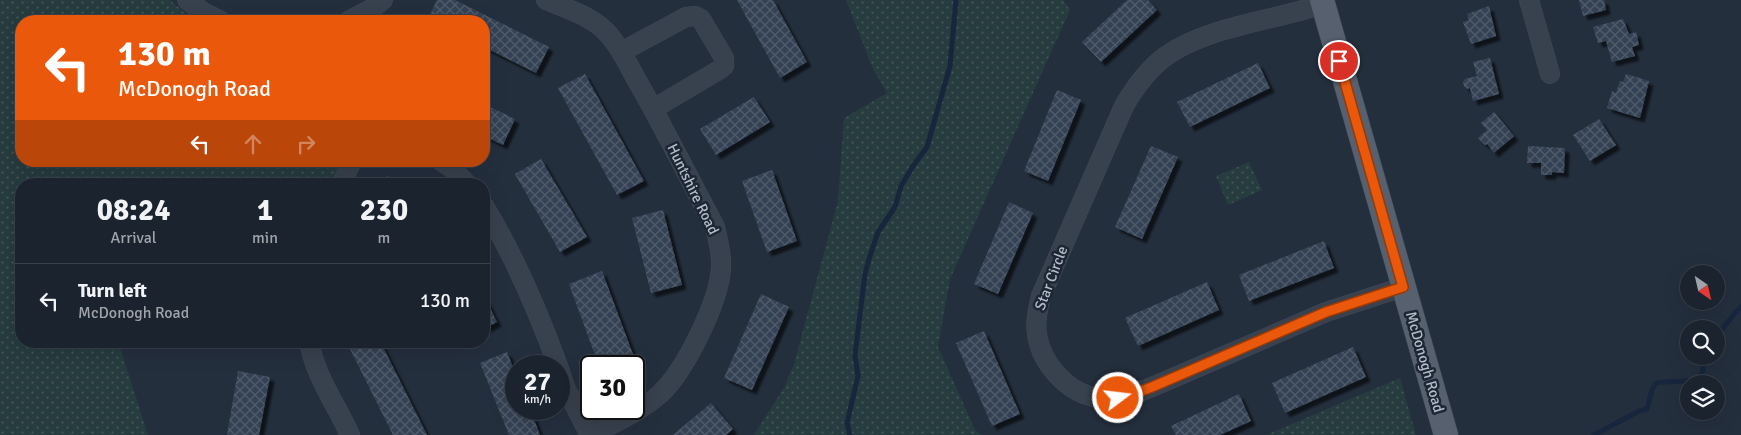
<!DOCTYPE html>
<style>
body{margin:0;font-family:Signika,sans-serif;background:#282f3a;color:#f1f3f6;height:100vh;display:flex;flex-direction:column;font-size:19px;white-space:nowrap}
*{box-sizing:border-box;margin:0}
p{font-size:16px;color:#a0a4aa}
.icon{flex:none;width:28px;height:28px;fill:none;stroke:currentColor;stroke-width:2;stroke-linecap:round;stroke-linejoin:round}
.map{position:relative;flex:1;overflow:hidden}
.details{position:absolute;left:15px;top:178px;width:475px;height:170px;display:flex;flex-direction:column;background:#1b232e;border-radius:20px;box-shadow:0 5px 20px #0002,0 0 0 1px #39404a}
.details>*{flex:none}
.guide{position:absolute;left:15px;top:15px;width:475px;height:152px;border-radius:20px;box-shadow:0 5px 20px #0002,0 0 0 1px #39404a;background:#ea580c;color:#fff;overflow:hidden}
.needle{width:32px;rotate:146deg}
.fabs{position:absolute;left:1680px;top:265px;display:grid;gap:10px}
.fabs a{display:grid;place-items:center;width:45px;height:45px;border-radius:50%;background:#1b232e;box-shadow:0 5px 20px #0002,0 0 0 1px #39404a;font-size:25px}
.speed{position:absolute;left:505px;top:355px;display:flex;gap:10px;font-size:25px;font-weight:700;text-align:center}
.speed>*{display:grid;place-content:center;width:65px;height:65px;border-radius:50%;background:#1b232e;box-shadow:0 5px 20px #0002,0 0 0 1px #39404a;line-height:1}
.speed small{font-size:12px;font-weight:400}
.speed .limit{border:2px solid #111;border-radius:8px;background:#fff;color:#111}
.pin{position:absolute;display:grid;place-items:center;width:42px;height:42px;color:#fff;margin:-21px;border:2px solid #fff;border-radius:50%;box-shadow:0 1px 5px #0007}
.me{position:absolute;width:55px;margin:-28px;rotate:75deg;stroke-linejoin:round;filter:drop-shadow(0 0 4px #0008)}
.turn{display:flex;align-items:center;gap:18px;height:105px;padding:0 20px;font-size:22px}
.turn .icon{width:65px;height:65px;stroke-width:2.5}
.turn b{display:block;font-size:35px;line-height:42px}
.lanes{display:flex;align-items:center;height:48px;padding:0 20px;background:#0003;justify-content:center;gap:25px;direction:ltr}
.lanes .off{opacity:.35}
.eta{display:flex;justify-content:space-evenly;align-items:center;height:85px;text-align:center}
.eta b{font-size:30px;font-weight:800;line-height:35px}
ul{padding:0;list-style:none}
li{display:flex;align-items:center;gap:15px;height:75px;padding:0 20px;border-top:1px solid #39404a}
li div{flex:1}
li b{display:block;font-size:19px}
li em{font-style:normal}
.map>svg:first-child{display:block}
.park{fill:url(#park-dots)}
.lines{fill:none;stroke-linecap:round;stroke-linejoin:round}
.stream{stroke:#17263c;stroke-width:5}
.building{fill:url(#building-cross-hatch);filter:url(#shadow)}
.minor-casing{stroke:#414a57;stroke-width:20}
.major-casing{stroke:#414a57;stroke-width:25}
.minor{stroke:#38414e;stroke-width:19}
.major{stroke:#56606e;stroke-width:24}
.route-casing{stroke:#983908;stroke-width:12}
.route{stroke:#ea580c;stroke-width:9}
.labels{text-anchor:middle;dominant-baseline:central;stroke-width:5;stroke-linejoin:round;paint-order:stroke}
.street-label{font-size:15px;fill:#b4bcc9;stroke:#1d2633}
</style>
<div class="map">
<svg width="1741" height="435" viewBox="0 0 1741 435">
<defs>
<pattern id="park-dots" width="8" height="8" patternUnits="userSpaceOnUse" patternTransform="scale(1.25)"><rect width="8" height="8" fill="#263c3f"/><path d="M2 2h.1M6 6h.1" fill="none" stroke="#435659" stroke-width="1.8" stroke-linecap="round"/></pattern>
<pattern id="building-cross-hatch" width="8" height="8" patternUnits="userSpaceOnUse" patternTransform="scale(1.25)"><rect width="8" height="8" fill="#364354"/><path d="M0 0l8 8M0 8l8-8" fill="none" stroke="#515c6b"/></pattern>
<filter id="shadow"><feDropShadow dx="4.5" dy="4.5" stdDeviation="1" flood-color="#0009"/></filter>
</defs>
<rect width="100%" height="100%" fill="#242f3e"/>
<!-- park -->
<path class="park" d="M0,0H170L195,21H21V161H341L329,184H21V341H118L148,435H0Z
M846,0H1063L1070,10L950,279L938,347L975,430L982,435H754L785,386L794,364L838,201L844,118L887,93L873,69Z
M1249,162L1262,190L1228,205L1216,176Z
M1400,378L1416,435H1266Z"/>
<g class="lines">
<!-- stream -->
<path class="stream" d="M1716,337C1725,327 1731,316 1741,307
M850,435L847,423L858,376L855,355L865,274L869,259L878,232L895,207L901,186L913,166L927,147L950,66L956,0
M1594,435L1639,411L1647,409L1652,390L1656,383C1671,380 1687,384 1701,377L1703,368V356"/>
</g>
<!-- building -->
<path class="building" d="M437,0H455L549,47L536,73L484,47V21H431L428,19Z
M737,0H773L807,62L780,78Z
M1127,0H1148L1157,10L1101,62L1082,42Z
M1579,0H1604L1606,10L1583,16Z
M1489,6L1496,36L1471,44L1463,22L1469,20L1467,14Z
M1623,19L1629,34L1636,32L1639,45L1632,47L1635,56L1612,62L1606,41L1598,43L1593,27Z
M1490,58L1499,94L1473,101L1470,88L1467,89L1464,86L1463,82L1465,79L1477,76L1473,62Z
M1258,63L1270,88L1190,127L1177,102Z
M585,74L644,181L617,195L558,88Z
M1626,74L1649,81L1640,118L1607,108L1612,91L1616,93L1620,81L1623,82Z
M1057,90L1081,100L1048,181L1024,171Z
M754,97L770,122L716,155L700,129Z
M484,104L515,119L503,145L484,136Z
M1494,112L1514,136L1494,153L1487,144L1485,145L1478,138L1487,130L1481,123Z
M1599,119L1616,145L1590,161L1573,135Z
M1151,146L1178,157L1142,239L1115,227Z
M1528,146L1565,148L1564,173L1552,172V175H1541V163H1527Z
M541,159L587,237L560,252L515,174Z
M772,170L797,241L767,252L742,181Z
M387,176L405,184H384Z
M1009,202L1033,213L998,294L974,284Z
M663,210L682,285L651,293L632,218Z
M1324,241L1334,268L1249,301L1239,275Z
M602,271L634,357L609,366H599L569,284Z
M1207,282L1219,310L1138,346L1125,318Z
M761,294L789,307L752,390L724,378Z
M484,296L497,322L484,329Z
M984,331L1020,414L992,426L956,343Z
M346,341H380L427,435H393Z
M1353,347L1366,377L1285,413L1272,383Z
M507,352L516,375V409H530L540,435H509L480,363Z
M238,371L270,377L259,435H227Z
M1239,394L1251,421L1220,435H1176L1171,426Z
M711,403L733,429L726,435H673Z"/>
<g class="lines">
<defs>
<path id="minor" d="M187,0L203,12L221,21
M546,0C568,9 594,17 609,35C623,51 632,73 643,91C668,136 691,182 715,227C718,240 722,254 721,268C719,302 685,371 660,394C641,411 615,422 592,435
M1529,0L1550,74
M1323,4C1273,21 1209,26 1166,56C1148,69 1135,87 1124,106L1041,296C1038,309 1035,321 1037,334C1041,364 1069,395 1100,398C1118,400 1136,394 1152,387L1326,312L1403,287
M348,21L373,8L383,0
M621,52L686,17L695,16L701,19L724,58V66L719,70L653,109
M441,161L453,169L467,184
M341,184L352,161
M484,206C515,257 538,311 558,366
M309,341C315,376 336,404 350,435
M559,369L565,387L590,435"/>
<path id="major" d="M1322,0L1446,435"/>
</defs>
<!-- minor casing -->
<use href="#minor" class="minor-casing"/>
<!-- major casing -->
<use href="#major" class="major-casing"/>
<!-- minor -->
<use href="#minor" class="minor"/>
<!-- major -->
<use href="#major" class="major"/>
</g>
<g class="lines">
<defs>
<path id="route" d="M1118,398L1136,393L1152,387L1326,312L1403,287L1339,61"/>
</defs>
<!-- route casing -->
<use href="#route" class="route-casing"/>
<!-- route -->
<use href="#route" class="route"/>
</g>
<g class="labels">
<!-- street labels -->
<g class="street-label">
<text transform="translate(693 189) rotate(64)">Huntshire Road</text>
<text transform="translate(1051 278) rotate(-69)">Star Circle</text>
<text transform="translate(1425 362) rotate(74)">McDonogh Road</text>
</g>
</g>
</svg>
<div class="fabs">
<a><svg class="needle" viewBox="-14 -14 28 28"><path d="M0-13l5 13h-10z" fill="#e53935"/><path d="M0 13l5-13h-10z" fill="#a0a4aa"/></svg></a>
<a><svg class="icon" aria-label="search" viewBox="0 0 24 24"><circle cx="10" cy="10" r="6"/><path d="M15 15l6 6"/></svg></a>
<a><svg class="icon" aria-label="layers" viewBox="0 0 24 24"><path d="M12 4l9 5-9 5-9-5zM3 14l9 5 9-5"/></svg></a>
</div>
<div class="speed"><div>27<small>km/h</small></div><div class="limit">30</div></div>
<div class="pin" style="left:1339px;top:61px;background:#d93025"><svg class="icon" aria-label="arrive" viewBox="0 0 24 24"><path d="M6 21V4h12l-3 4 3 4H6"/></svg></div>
<svg class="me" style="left:1118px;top:398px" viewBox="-20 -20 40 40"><circle r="17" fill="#ea580c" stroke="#fff" stroke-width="3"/><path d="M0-11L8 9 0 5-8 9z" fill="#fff"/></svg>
<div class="guide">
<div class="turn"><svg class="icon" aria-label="left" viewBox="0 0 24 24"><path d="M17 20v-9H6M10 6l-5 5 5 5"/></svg><div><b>130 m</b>McDonogh Road</div></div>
<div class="lanes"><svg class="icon" aria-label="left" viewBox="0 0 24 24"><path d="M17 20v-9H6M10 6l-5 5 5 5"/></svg><svg class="icon off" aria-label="ahead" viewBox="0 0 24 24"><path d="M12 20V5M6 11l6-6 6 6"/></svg><svg class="icon off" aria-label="right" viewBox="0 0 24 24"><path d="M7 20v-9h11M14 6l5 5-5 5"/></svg></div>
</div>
<section class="details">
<div class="eta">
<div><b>08:24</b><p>Arrival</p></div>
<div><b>1</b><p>min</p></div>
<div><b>230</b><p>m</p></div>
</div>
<ul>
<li><svg class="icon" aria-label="left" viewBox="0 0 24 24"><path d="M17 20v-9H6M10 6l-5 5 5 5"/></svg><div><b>Turn left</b><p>McDonogh Road</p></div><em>130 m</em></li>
</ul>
</section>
</div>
